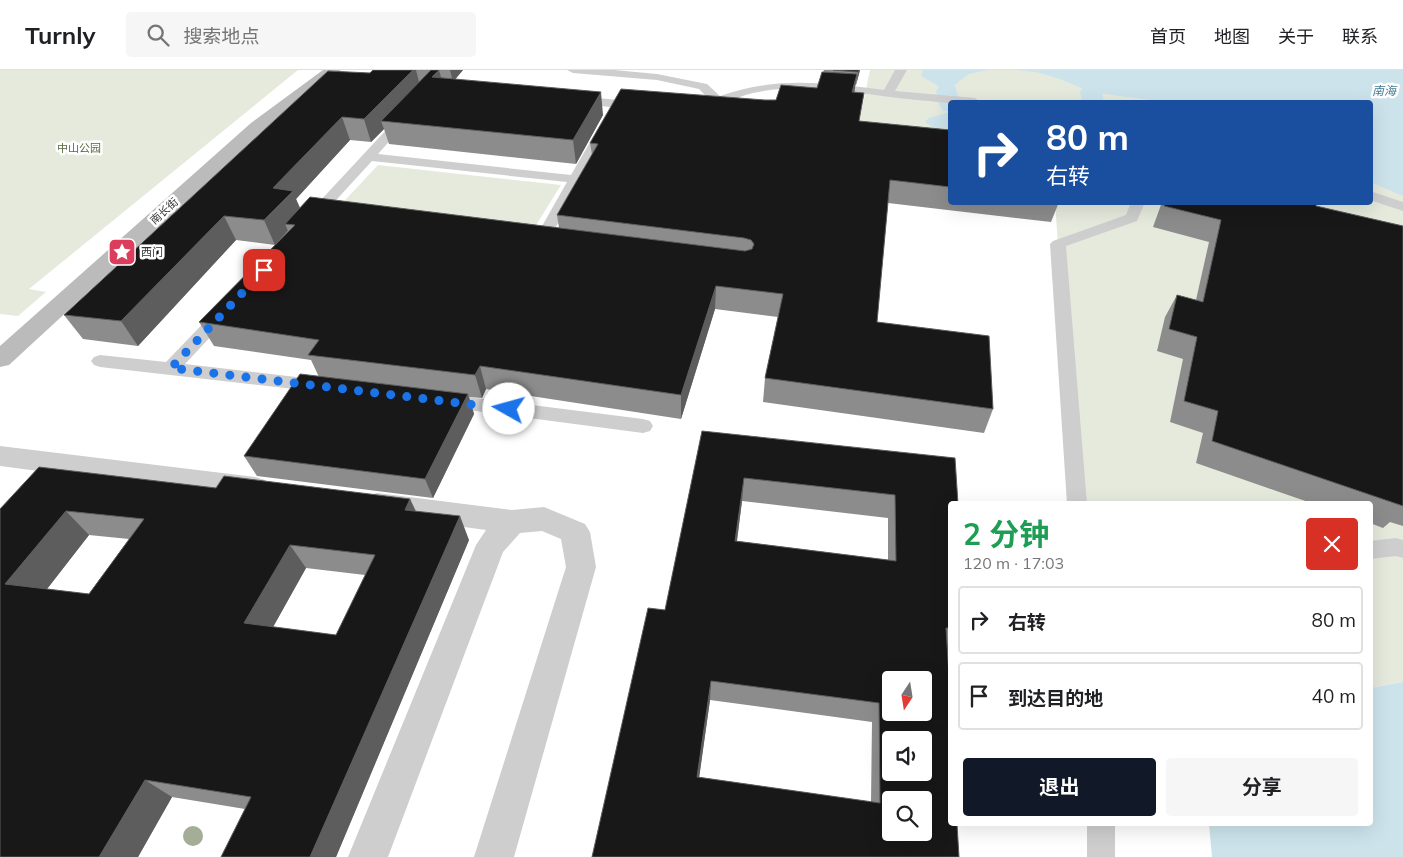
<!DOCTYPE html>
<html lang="zh">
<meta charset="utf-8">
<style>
body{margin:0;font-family:Mulish,"Noto Sans SC",sans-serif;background:#f6f6f6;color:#202124;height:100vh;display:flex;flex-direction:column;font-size:19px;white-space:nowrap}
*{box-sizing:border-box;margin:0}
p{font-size:16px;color:#757577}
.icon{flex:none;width:28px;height:28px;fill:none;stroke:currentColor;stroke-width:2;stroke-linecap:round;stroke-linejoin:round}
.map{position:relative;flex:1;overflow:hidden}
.details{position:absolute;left:948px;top:431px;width:425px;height:325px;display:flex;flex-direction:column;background:#fff;border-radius:5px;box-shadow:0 5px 20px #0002}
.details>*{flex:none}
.top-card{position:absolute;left:948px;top:30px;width:425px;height:105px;border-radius:5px;box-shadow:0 5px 20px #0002;background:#1a4fa0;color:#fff;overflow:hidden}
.needle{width:32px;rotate:192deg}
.controls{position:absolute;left:882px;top:601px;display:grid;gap:10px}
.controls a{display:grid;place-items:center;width:50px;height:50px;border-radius:5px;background:#fff;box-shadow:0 5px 20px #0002;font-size:25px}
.pin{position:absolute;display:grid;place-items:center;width:42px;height:42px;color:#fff;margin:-21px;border-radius:10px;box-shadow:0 2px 8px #0006}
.me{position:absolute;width:55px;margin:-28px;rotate:277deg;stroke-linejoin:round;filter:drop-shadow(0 0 4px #0008)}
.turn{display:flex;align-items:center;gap:18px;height:105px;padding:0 15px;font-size:22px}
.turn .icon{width:65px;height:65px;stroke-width:2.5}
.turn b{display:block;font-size:35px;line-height:42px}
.round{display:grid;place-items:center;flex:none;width:52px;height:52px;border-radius:5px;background:#f6f6f6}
.head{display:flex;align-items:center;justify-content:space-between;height:85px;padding:0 15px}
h1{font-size:30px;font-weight:700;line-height:38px;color:#1e9e55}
.primary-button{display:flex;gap:10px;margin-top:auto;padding:10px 15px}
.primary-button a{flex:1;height:58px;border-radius:5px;background:#111827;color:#fff;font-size:20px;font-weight:700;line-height:58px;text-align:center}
.primary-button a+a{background:#f6f6f6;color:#202124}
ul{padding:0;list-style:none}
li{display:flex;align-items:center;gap:15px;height:68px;margin:0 10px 8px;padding:0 5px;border:2px solid #e0e0e0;border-radius:5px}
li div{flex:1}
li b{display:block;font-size:19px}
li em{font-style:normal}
header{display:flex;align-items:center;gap:30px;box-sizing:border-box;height:70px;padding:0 25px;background:#fff;border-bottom:1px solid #e0e0e0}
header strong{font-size:24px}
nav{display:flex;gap:28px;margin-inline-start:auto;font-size:18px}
.search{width:350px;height:45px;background:#f6f6f6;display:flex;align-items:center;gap:12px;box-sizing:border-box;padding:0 18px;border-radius:5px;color:#757577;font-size:19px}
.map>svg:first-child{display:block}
.green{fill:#e5eadd}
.water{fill:#cde3eb}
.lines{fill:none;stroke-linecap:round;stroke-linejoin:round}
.canal{fill:#cde3eb;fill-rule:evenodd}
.lane{fill:#cecece;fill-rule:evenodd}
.street{fill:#cecece;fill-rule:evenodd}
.secondary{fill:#bbb;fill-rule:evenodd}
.tree{fill:#a4ae96}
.wall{fill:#8c8c8c;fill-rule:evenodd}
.shaded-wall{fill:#5d5d5d}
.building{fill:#181818;stroke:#5d5d5d;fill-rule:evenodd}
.route{stroke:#1a73e8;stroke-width:9;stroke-dasharray:0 16.2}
.labels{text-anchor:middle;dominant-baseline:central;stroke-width:5;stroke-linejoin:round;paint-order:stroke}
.far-park-label{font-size:11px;fill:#596b40;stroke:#fff}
.far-street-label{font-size:11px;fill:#313131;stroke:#fff}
.far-poi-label{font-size:11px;fill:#313131;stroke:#fff;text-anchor:start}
.far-water-label{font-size:12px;font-style:italic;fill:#427b90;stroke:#fff}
</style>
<header>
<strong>Turnly</strong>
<div class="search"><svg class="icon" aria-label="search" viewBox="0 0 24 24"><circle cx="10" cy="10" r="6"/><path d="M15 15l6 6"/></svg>搜索地点</div>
<nav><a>首页</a><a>地图</a><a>关于</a><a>联系</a></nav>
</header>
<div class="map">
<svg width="1403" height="787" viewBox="0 0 1403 787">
<rect width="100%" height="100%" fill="#fff"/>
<!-- green -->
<path class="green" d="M0,0H298L29,219L46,222L18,246L0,244Z
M870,0H1403V612L1370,618V434H1077L1055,133L1370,132V32H950V83L855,73Z
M378,95L561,115L530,165L335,141Z"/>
<!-- water -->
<path class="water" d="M923,0H988L969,4L947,21L921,6Z
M1016,0H1403V126L1370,112V32H1164L1091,22L1060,9L1036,2Z
M950,42V63L939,62L925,52L929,48Z
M1403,612V787H1212L1209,754H1370V618Z"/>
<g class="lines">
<!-- canal -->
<path class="canal" d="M947,15L955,16L960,32H950V42L942,40L939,35L936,21L939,16Z
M1091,16L1099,17L1102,22L1104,32H1082L1080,22L1083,17Z"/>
<!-- lane -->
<path class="lane" d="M567,0H614L657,4L707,14L720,26C774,6 828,13 884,20L895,0H907L895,21L975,28L981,32C960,35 939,32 917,30C864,25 806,11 753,23C743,25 733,30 724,33L722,42L716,46L710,42L712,32L699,19L657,10L573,3Z
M575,26L640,32L646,36L640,40L571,33L569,30L571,27Z
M405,43L411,47L378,84L571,105L600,55L604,54L610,58L546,175H536L533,172L567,112L372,91L316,152H306L304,149L306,146L401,44Z
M1370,121L1403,132V141L1370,130Z
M1131,132H1145L1137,151L1066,176L1087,434H1067L1050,174L1053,171L1126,145Z
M223,238L229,239L231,243L229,247L185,294L321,310L327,312L330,316L327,320L321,322L100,297L94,295L91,291L94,287L100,285L166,292L217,239Z
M444,324L643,349L650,351L653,356L650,361L643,363L437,336L435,331L437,326Z
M1396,468L1403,470V488L1396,486L1370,489V471Z
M1087,754H1115V787H1087Z"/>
<!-- street -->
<path class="street" d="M0,376L255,407L265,410L269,418L265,426L255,429L0,396Z
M377,423L512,440L544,437L585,454L590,462L596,497L514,787H474L566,497L561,469L542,461L520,463L503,482L388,787H348L476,475L486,460L377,445L367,442L363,434L367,426Z"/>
<!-- secondary -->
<path class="secondary" d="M323,0H341L263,61L9,295L0,297V276L251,53Z"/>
</g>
<!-- trees -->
<circle class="tree" cx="193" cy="766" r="10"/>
<!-- wall -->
<path class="wall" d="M373,0H463L455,9L603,45L576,94L389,74L384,59L371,72L350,70L296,129L300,138L559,158L557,145L592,85L590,73L765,30H776L817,18L824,0H860L856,15H855L854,22L859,51L950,60V132H1059L1051,152L888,133L877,252L993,339L984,363L763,332L765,308L778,247L715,239L681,349L486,319L482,328L469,327L474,344L433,428L257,406L244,386L319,307L311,290L214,276L199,252L288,162V161L275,175L236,170L138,276L83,269L64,245Z
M1162,132H1316V136L1403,156V456L1390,452L1383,458L1370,453V434H1314L1196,393L1203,363L1170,352L1183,289L1157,281L1165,247L1177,225L1196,230L1209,172L1153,157Z
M702,361L950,434V580H948L950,754L592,787L665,540ZM742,431L888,448V490L737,471ZM710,630L872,652L871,732L699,707Z
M216,418L410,429L416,441L469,470L336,787H221L245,739L172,727L138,787H0V439ZM89,465L129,469L89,524L47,519ZM306,498L365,505L336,565L273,557Z"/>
<!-- shaded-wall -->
<path class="shaded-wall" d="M413,0H416L421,20L381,51L384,59L371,72L364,49Z
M439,0L445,22L432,7Z
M450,0H463L453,12Z
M859,0H860L856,15L858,2Z
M857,4L854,25L852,22Z
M601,22L603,45L576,94L573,70Z
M342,47L350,70L296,129L303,145L285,154L288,161L275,175L264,150L273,118Z
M224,146L236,170L138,276L121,251Z
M716,216L715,239L681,349V325Z
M480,296L486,319L482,328L475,305Z
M468,324L474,344L433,428L425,409Z
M744,408L742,431L734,493L735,471Z
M410,429L421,453L405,440Z
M66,441L89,465L33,537L5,514Z
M460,446L469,470L336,787H310Z
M290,475L306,498L263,575L244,553Z
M711,611L710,630L697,723V707Z
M145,710L172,727L138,787H99Z"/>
<!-- building -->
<path class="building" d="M373,0H413L364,49L342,47L273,118L293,121L264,150L224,146L121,251L64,245L328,1L370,3Z
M431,0H439L432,7L601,22L573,70L381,51Z
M833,0H859L858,2Z
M822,2L857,4L852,22L864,23L859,51L950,60V117L890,110L877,252L989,266L993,339L765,308L783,224L716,216L681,325L480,296L475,305L308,285L319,270L199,252L295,155L285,154L310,127L745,181L752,179L754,174L751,170L744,168L557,145L598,74L590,73L621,19L765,30H776L781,15L817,18Z
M1165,132H1316V136L1403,156V436L1212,371L1218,341L1184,331L1197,267L1169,259L1177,225L1203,232L1221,150L1164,136Z
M300,304L468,324L425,409L244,386Z
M702,361L955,388L958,434H950V558H946L950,622V754H957L959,787H592L648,538L665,540ZM744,408L895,425L896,491L735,471ZM891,610H924V642H891ZM711,611L879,633L880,733L697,707ZM891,670H924V702H891ZM891,730H924V762H891Z
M39,397L216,418L224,406L410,429L405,440L460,446L310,787H221L251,727L145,710L99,787H0V439ZM66,441L144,449L89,524L5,514ZM290,475L375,485L336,565L244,553Z"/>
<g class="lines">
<!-- route -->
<path class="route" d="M264,200L171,298L509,339"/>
</g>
<!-- icons -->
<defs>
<symbol id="sight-square" viewBox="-11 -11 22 22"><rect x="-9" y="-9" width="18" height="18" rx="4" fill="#dd3d5d" stroke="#fff"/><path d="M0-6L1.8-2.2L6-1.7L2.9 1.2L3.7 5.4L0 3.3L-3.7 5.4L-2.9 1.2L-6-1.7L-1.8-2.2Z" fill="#fff"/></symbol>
</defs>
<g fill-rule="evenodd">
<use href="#sight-square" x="106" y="166" width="32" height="32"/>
</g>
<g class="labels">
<!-- far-park labels -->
<g class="far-park-label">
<text x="79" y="78">中山公园</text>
</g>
<!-- far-street labels -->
<g class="far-street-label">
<text transform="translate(164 141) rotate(-42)">南长街</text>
</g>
<!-- far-poi labels -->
<g class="far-poi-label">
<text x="141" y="182">西门</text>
</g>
<!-- far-water labels -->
<g class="far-water-label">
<text x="1384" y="20">南海</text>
</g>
</g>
</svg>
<div class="controls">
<a><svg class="needle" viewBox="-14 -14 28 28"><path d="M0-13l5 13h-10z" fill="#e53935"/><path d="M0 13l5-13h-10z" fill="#757577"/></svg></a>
<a><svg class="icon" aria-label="sound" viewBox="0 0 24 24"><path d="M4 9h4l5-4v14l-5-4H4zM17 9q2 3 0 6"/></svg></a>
<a><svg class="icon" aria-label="search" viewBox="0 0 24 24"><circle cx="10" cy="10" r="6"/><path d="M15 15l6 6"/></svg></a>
</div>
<div class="pin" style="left:264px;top:200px;background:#d93025"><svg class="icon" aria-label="arrive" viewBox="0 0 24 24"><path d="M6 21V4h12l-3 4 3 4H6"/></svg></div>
<svg class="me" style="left:509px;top:339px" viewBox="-20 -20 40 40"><circle r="19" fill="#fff"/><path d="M0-13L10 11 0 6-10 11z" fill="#1a73e8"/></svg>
<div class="top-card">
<div class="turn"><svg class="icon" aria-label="right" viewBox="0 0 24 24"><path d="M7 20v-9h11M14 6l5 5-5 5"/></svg><div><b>80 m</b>右转</div></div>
</div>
<section class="details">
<div class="head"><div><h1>2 分钟</h1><p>120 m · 17:03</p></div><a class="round" style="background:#d93025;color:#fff"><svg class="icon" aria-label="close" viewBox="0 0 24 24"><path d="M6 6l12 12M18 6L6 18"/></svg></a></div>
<ul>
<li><svg class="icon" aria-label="right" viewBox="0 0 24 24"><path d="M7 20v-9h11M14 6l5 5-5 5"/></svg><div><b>右转</b></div><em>80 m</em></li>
<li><svg class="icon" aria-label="arrive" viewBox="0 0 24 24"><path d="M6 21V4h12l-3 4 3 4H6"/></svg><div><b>到达目的地</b></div><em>40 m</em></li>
</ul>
<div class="primary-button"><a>退出</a><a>分享</a></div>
</section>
</div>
